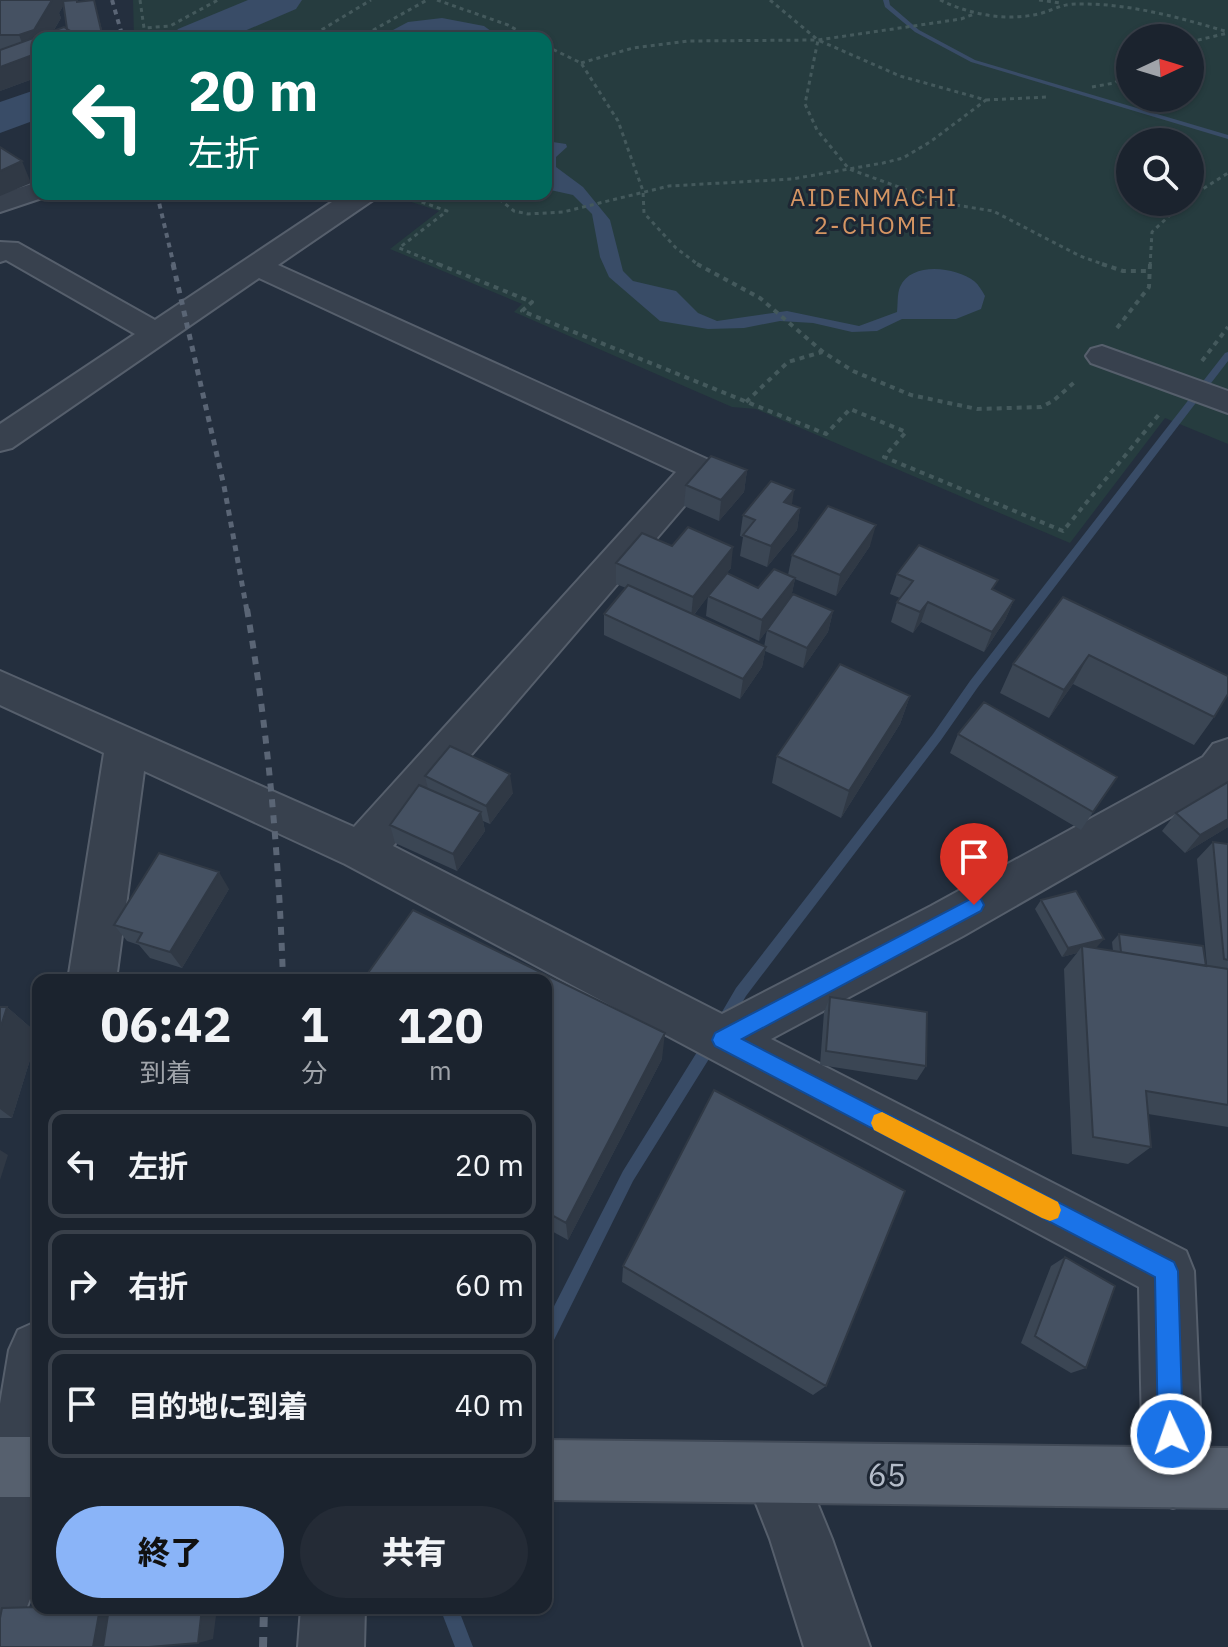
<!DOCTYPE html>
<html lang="ja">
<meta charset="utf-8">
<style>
body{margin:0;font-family:"IBM Plex Sans","Noto Sans JP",sans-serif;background:#242b36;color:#f1f3f6;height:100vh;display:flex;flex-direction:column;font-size:30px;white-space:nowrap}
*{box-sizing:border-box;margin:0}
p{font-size:26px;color:#a0a4aa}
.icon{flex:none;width:44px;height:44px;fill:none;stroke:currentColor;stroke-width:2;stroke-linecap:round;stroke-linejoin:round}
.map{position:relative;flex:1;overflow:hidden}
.drawer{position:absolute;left:32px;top:974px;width:520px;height:640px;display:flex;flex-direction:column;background:#1b232e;border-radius:16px;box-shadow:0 2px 6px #0004,0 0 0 2px #39404a}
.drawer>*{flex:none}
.banner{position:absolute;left:32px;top:32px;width:520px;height:168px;border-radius:16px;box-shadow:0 2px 6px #0004,0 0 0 2px #39404a;background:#00695c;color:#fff;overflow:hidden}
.needle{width:52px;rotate:86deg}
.controls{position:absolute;left:1116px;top:24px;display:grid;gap:16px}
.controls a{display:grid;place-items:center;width:88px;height:88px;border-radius:50%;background:#1b232e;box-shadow:0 2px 6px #0004,0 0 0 2px #39404a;font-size:40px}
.pin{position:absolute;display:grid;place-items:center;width:68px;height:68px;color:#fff;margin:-82px -34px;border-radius:50% 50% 50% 0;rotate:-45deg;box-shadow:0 0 8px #0007}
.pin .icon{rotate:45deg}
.me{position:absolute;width:88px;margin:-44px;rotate:357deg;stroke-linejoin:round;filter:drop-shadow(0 0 6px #0008)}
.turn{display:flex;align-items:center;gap:28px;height:168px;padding:0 24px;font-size:36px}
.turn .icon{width:104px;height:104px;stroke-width:2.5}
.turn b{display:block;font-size:56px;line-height:68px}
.eta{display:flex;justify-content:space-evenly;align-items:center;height:136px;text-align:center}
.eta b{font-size:48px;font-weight:800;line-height:56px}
.primary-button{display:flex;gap:16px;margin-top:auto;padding:16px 24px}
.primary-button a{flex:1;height:92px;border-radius:48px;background:#8ab4f8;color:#111;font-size:32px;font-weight:800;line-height:92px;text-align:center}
.primary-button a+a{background:#242b36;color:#f1f3f6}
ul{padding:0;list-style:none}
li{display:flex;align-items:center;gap:24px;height:108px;margin:0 16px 12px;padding:0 8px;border:4px solid #39404a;border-radius:16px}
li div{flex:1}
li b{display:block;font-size:30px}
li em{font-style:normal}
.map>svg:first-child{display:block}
.green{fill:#263c3f;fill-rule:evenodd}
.water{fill:#394c67}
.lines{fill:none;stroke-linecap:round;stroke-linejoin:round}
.stream{fill:#394c67;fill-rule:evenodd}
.river{fill:#394c67;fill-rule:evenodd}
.minor-casing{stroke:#565f6c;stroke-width:4}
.major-casing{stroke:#414a57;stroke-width:4}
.path-far1{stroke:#44595c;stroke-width:3;stroke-dasharray:4 4;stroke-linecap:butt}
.path{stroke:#44595c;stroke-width:4;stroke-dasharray:5 5;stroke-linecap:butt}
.minor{fill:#38414e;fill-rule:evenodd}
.major{fill:#56606e;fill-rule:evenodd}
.rail-far3{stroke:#5a6575;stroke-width:4;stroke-dasharray:5 5;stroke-linecap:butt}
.rail-far2{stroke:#5a6575;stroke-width:5;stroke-dasharray:6 6;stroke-linecap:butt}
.rail-far1{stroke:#5a6575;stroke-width:6;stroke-dasharray:8 8;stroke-linecap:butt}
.rail{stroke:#5a6575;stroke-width:8;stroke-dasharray:10 10;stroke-linecap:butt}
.wall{fill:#3b4654;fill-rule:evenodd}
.shaded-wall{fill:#303945}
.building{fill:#455162;stroke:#303945;stroke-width:2}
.route{fill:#1a73e8;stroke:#114b97;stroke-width:2}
.slow{fill:#f59e0b}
.labels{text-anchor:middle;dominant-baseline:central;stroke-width:6;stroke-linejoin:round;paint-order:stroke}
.far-neighbourhood-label{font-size:24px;letter-spacing:2px;fill:#d59563;stroke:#1d2633}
.near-street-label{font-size:32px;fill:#b4bcc9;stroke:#1d2633}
</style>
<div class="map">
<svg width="1228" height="1647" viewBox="0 0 1228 1647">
<rect width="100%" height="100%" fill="#242f3e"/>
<!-- green -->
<path class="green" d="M133,0H1228V444L1165,418L1070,543L756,409L732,407L514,312L522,304L390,249L439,211L387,194H546V38H134ZM1130,38H1190V98H1130ZM1130,142H1190V202H1130Z"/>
<!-- water -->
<path class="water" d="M442,18L484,26L495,34L489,38H378L408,22Z
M546,141L566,144L567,147L556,157V167L583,187L610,220L623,271L633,281L676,291L698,313L717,321L787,311L859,326L897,312C898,304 897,294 900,287C911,261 956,267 974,281C979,285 982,291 985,296L981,309L956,319H902L877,331L852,332L813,323L780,321L744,328L708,329L660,321L609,277L600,257L592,214L573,195L546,189Z"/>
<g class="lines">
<!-- stream -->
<path class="stream" d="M883,0H889L890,5L919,30L975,60L1228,135V139L971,62L915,32L885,7Z
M1228,352V361L978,687L941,740L746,996L729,1025L724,1027L719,1025L717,1021L719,1017L736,988L933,734L970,681L1225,353Z
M712,1035L717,1036L719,1041L717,1046L633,1181L552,1344L546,1346V1322L623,1171L707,1036Z
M440,1608H458L473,1647H455Z"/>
<!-- river -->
<path class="river" d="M248,0H302L296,9L228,38H172L178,29Z
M38,89V119L0,133V102Z"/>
<defs>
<path id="minor" d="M38,182V194L48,196L0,212V194Z
M344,194H377L373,200L278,265L711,461L716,469L393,846L722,1014L931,906L1203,757L1213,744L1228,739V784L963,936L771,1039L1186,1251L1194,1271L1203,1478L1195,1500L1173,1508L1151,1500L1143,1478L1139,1287L345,864L144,771L116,980H68L104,753L0,705V671L354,827L676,472L259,278L12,448L0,451V424L135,334L6,260L0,262V242L18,243L155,320Z
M1102,346L1228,391V413L1091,363L1086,356L1091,349Z
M38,1321V1552L32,1594L23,1617L0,1626V1404L9,1350L18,1330Z
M774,1443L796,1451L832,1539L870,1647H804L770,1539L744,1473L752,1451Z
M301,1608H365L364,1647H298Z"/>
<path id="major" d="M0,1437H38V1497H0Z
M546,1440L1228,1448V1508L546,1500Z"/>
</defs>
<!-- minor casing -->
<use href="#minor" class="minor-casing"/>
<!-- major casing -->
<use href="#major" class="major-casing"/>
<!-- path-far1 -->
<path class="path-far1" d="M140,0L144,28L170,26L218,0
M437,0L508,25L531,38
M770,0L818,40L805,104L817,130L849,169L943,203L993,211L1080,256L1108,266
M940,0C971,15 1008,22 1042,13C1058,8 1064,3 1083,4C1132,4 1181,18 1228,32
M1039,0L1060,3
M308,38L371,0
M359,38L427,0
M1190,42L1228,33
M546,46L581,63L618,121L643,191L644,213L676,248L700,266
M581,63L633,48L688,41L818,40L961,19L974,14
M1092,87L1114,83L1130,74
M986,100L1047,97
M399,194L447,211L399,248L443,266
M493,194L514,211L528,214L563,212L669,186L792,179L883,163L903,158L930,142L986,100L900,76L818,40
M1190,197L1228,173
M1150,266L1152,232L1184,202"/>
<!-- path -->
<path class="path" d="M438,264L532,302L522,311L826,434L850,409L906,432L884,457L1063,531L1161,412
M697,264L760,298L823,352L853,371L911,395L977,409L1041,407L1053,401L1077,380
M1102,264L1123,271H1149
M1117,328L1149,287L1150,264
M1202,361L1228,327
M746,402L788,362L822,352"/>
<!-- minor -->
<use href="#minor" class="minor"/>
<!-- major -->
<use href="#major" class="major"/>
<!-- rail-far3 -->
<path class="rail-far3" d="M112,0L123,38
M157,194L174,266"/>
<!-- rail-far2 -->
<path class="rail-far2" d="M173,264L224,486L247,611"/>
<!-- rail-far1 -->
<path class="rail-far1" d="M247,609C268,732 279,855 283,980"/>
<!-- rail -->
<path class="rail" d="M263,1647L264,1608"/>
</g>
<!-- wall -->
<path class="wall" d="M0,0H67L66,1L78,2L94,0L104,38H38V77L0,91ZM63,6L67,29L54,30L61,18L59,13Z
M747,470L744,492L719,521L684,506L686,485Z
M792,505L800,508L797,530L767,567L740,556L743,537L740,536L743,515Z
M672,546L731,568L717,585L758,588L788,575L792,555L870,546L836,596L795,579L791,597L833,611L828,632L803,668L765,651L762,667L740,699L604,635V614L626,588L616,584V563ZM708,596L706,616L759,641L770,626L767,630L764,647L694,615Z
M897,574L994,590L1014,600L1005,620L984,652L921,622L913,633L891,622L897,602L900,598L890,594Z
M1063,597L1214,717L1194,745L1073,684L1049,718L1000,693L1013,664Z
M910,696L900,724L841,818L772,783L777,756Z
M958,734L1117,777L1081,830L950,753Z
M425,776L513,793L490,824L483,821L485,831L457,871L395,843L390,825L428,789Z
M1228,782V827L1185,853L1162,831L1176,813Z
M1213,842L1228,844V1127L1148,1114L1151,1147L1128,1164L1072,1154L1064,969L1077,953L1062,957L1035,909L1041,900L1097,947L1094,948L1113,951L1112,942L1119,934L1207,966L1197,859Z
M229,889L182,968L150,958L139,945L127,941L114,925Z
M546,980L662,1059L568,1240L546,1228Z
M830,997L926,1066L917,1080L820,1065L824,1012Z
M0,1007H7L38,1034L12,1118H0Z
M1065,1257L1086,1368L1071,1373L1021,1343L1051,1266Z
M623,1266L826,1386L813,1395L622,1282Z"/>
<!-- shaded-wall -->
<path class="shaded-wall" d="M49,0H67L59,13L61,18L49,38L27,56L19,35Z
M94,0L104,38H70Z
M38,53V77L0,91V67Z
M22,161L31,183L0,196V171Z
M747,470L744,492L719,521L721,500Z
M794,490L791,511L784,502Z
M800,508L797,530L767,567L771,546Z
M876,525L870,546L836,596L840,575Z
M733,547L731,568L691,618L693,597Z
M795,578L791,599L759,641L762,620Z
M1014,600L1005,620L984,652L992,632Z
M928,602L921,622L913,633L920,612Z
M833,611L828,632L803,668L807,648Z
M766,647L762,667L740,699L743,679Z
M1089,655L1073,684L1049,718L1064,690Z
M910,696L900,724L841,818L849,791Z
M510,774L513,793L490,824L486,806Z
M481,812L485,831L457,871L453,854Z
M1228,819V827L1185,853L1200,835Z
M219,872L229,889L182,968L170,952Z
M1104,939L1097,947L1082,951V946L1077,953L1062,957L1068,948Z
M7,1007L38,1034L12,1118L0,1109V1029Z
M665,1033L662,1059L568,1240L566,1223Z
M0,1150L8,1155L0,1180Z
M100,1608H118L112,1647H93Z
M202,1608H217L213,1639L198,1643Z"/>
<!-- building -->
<path class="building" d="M0,0H52L34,30L19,35H0Z
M77,0V2L94,0L102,34L80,37L78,35L77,33H74L67,29L63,1Z
M64,27L81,38H38V53L0,67V50Z
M0,147L22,161L0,171Z
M711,456L747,470L721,500L686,485Z
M771,481L794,490L784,502L800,508L771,546L743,535L755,520L743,515Z
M828,506L876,525L840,575L792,555Z
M688,527L733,547L693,597L616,563L642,533L672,546Z
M919,545L998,580L992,589L1014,600L992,632L928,602L920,612L897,602L913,581L897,574Z
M774,569L795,578L762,620L708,596L727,573L758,588Z
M628,585L766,647L743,679L604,614Z
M793,594L833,611L807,648L767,630Z
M1063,597L1228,676V694L1214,717L1089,655L1064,690L1013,664Z
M840,664L910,696L849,791L777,756Z
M984,702L1117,777L1093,812L958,734Z
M450,746L510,774L486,806L425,776Z
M1228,782V819L1200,835L1176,813Z
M419,785L481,812L453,854L390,825Z
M1213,842L1228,844V960L1224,959Z
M159,853L219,872L170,952L137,942L142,933L114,925Z
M1076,891L1104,939L1068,948L1041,900Z
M413,910L665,1033L566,1223L546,1212V1105L549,1099L546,1098V980H363Z
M1119,934L1203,946L1206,966L1121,952Z
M1082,946L1228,969V1105L1146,1091L1151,1147L1093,1137Z
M830,997L927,1012L926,1066L826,1051Z
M0,1007H7L0,1029Z
M714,1090L905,1191L826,1386L623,1266Z
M1065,1257L1115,1286L1086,1368L1035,1336Z
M38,1607V1608H100L93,1647H0V1618L2,1608Z
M109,1608H202L198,1643L149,1647H103Z"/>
<!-- route -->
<path class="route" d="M974,897L981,899L984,905L981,911L742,1039L1174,1262L1178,1271L1183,1434L1179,1443L1171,1446L1162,1443L1158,1434L1155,1277L715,1046L712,1040L715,1033Z"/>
<!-- slow -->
<path class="slow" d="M882,1112L1058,1202L1061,1210L1058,1218L1050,1221L1042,1218L874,1130L871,1123L874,1115Z"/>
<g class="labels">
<!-- far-neighbourhood labels -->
<g class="far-neighbourhood-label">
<text x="874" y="197">AIDENMACHI<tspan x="874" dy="28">2-CHOME</tspan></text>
</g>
<!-- near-street labels -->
<g class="near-street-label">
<text transform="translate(887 1474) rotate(1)">65</text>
</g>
</g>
</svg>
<div class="controls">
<a><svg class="needle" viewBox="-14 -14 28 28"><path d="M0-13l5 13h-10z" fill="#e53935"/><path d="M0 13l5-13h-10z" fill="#a0a4aa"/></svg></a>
<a><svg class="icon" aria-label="search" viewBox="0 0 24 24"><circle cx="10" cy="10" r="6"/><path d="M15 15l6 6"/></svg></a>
</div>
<div class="pin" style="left:974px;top:905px;background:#d93025"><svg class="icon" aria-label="arrive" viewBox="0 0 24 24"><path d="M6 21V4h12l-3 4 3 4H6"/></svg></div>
<svg class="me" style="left:1171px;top:1434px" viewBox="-20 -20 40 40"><circle r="17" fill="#1a73e8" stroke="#fff" stroke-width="3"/><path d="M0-11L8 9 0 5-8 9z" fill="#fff"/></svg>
<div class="banner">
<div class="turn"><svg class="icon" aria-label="left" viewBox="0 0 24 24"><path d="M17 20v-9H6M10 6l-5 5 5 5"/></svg><div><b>20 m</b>左折</div></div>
</div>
<section class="drawer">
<div class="eta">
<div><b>06:42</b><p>到着</p></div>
<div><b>1</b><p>分</p></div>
<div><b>120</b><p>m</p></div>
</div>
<ul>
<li><svg class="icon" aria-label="left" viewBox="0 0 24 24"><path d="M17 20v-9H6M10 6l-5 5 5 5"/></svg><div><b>左折</b></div><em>20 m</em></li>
<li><svg class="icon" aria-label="right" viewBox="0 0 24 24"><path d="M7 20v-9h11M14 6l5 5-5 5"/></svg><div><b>右折</b></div><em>60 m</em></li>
<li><svg class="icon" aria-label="arrive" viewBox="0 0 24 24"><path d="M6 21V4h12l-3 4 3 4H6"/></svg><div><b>目的地に到着</b></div><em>40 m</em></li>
</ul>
<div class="primary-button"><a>終了</a><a>共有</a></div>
</section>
</div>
